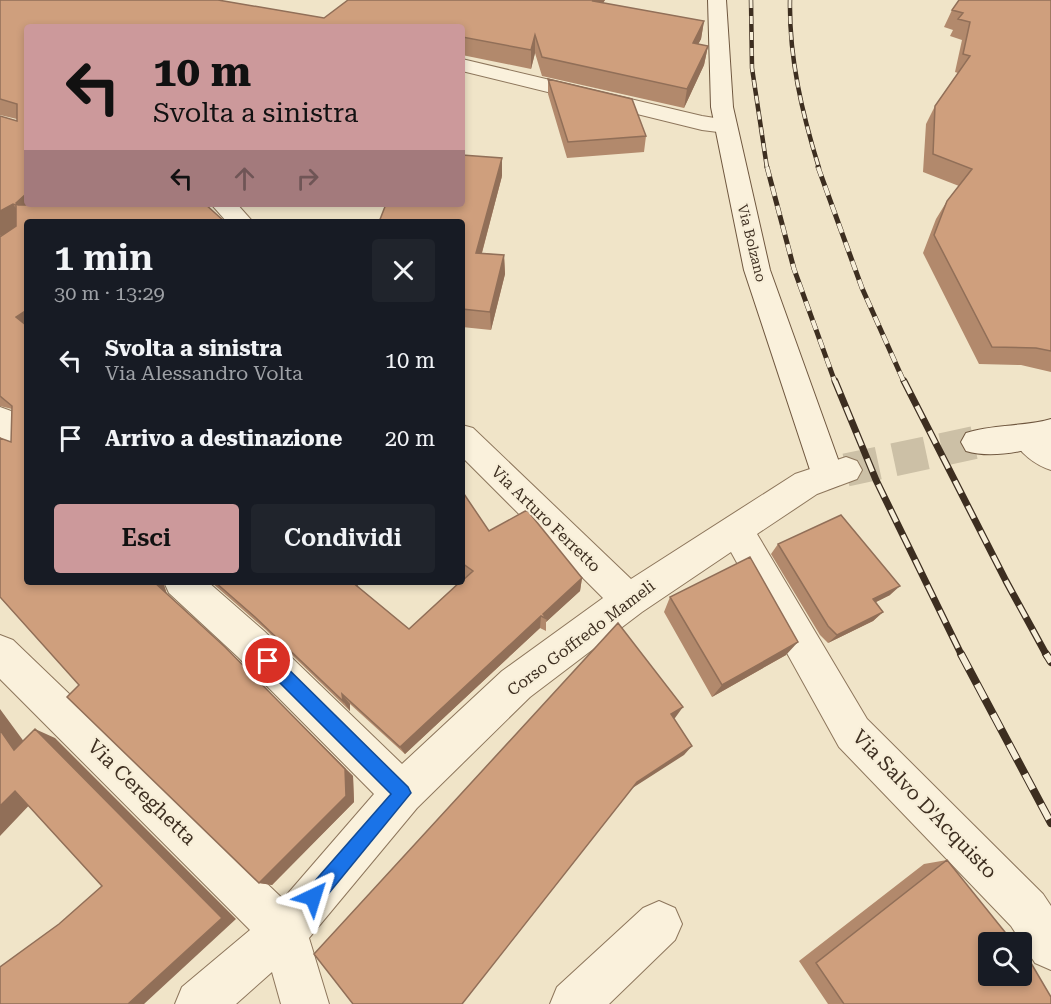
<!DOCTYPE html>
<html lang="it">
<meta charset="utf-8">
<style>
body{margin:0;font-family:"Roboto Serif",serif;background:#20242c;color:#f1f3f6;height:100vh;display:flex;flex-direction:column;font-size:22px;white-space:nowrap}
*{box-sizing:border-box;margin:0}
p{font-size:20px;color:#9ea1a6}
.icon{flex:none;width:33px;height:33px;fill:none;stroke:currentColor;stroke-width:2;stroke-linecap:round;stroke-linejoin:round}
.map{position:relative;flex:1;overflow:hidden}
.details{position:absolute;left:24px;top:219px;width:441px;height:366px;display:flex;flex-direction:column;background:#171b24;border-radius:6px;box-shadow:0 3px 9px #0003}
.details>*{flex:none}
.banner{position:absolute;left:24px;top:24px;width:441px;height:183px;border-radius:6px;box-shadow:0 3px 9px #0003;background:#cc999b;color:#111;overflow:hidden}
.tools{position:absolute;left:978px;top:932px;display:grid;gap:12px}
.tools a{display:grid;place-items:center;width:54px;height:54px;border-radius:6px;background:#171b24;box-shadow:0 3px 9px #0003;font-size:30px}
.pin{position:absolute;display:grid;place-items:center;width:51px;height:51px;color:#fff;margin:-26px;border:3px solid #fff;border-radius:50%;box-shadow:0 2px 6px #0007}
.me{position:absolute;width:66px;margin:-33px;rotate:41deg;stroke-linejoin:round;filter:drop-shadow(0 0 4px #0008)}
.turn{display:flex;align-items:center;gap:21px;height:126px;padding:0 30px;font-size:27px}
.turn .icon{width:78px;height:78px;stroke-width:2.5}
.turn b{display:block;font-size:42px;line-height:51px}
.lanes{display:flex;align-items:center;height:57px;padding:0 30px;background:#0003;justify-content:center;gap:30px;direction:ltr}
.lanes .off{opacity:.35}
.round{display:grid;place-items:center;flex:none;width:63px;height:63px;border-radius:6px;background:#20242c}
.summary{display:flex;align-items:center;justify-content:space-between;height:102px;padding:0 30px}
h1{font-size:36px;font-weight:600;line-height:45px}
.cta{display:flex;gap:12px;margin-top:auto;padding:12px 30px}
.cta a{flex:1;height:69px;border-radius:6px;background:#cc999b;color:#111;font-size:24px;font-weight:600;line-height:69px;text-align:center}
.cta a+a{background:#20242c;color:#f1f3f6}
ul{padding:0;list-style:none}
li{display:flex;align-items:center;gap:18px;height:78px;padding:0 30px}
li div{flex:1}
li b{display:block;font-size:22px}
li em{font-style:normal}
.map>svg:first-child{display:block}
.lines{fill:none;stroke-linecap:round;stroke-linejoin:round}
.secondary-tunnel{stroke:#ccc0a6;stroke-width:33;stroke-dasharray:33 16;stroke-linecap:butt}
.street-casing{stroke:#8d765c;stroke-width:2}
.secondary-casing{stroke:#6f573f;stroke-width:2}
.street{fill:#faf1dc;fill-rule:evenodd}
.secondary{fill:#faf1dc;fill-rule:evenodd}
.rail-far3-casing{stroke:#3d2e20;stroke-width:4.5}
.rail-far2-casing{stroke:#3d2e20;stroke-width:5}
.rail-far1-casing{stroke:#3d2e20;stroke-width:7}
.rail-casing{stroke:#3d2e20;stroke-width:8}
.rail-far3{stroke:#f7eed8;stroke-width:3;stroke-dasharray:8;stroke-linecap:butt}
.rail-far2{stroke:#f7eed8;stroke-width:4;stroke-dasharray:10;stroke-linecap:butt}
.rail-far1{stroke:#f7eed8;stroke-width:4.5;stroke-dasharray:14;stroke-linecap:butt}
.rail{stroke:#f7eed8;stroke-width:6;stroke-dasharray:17;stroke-linecap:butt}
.wall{fill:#b2896c}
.shaded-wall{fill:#916f58}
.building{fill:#cf9f7d;stroke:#916f58;stroke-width:1.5}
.route{fill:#1a73e8;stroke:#114b97;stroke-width:1.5}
.labels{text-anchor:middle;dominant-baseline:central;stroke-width:4.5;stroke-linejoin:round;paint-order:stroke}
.far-street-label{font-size:14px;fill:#3d2e20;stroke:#f7eed8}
.street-label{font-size:16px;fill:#3d2e20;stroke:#f7eed8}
.near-street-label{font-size:20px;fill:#3d2e20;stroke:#f7eed8}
</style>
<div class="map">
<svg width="1051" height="1004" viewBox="0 0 1051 1004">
<rect width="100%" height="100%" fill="#f0e4c8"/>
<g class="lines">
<!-- secondary-tunnel -->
<path class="secondary-tunnel" d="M846,470L977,442"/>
<defs>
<path id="street" d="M462,59L702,116L734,121L737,126L734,131L726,133L702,130L462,71Z
M211,204H237L253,222H227Z
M0,407L11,411L27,425V456L16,452L0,437Z
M462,425L473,428L631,579L795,474L846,457L857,461L862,470L857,479L817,494L757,534L867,719L1043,894L1051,906V970L1035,963L1011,926L839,747L731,552L642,612L530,697L417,808L309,938L329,1004H281L272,972L236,1004H175L182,987L250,930L0,679V635L13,640L283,899L374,794L238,657L169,593L164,582H208L264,631L402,764L502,671L603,598L462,457Z
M1028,426L1039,429L1051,439V470C1035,465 1020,453 1012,438L1017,429Z
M659,901L675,908L682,924L675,940L609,1004H550L557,987L643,908Z"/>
<path id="secondary" d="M708,0H726L733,107L770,270L844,476L839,485L828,489L817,485L812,476L744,270L711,107Z
M1051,419V443C1026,451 992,459 966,451L961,442L966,433C993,424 1023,427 1051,419Z"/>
</defs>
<!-- street casing -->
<use href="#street" class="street-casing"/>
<!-- secondary casing -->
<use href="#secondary" class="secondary-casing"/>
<!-- street -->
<use href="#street" class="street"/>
<!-- secondary -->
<use href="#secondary" class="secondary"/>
<defs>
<path id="rail-far3" d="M751,0L752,68L767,168
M790,0C789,58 802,113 819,168"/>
<path id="rail-far2" d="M767,167L794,269L835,382
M818,167L862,288L904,382"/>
<path id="rail-far1" d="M835,381L876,480L962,656
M904,381L1006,581L1047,656"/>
<path id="rail" d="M961,654L1051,823
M1046,654L1051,662"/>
</defs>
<!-- rail-far3 casing -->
<use href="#rail-far3" class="rail-far3-casing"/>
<!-- rail-far2 casing -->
<use href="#rail-far2" class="rail-far2-casing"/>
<!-- rail-far1 casing -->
<use href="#rail-far1" class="rail-far1-casing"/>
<!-- rail casing -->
<use href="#rail" class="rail-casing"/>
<!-- rail-far3 -->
<use href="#rail-far3" class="rail-far3"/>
<!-- rail-far2 -->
<use href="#rail-far2" class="rail-far2"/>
<!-- rail-far1 -->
<use href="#rail-far1" class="rail-far1"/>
<!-- rail -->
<use href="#rail" class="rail"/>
</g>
<!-- wall -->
<path class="wall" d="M0,0H218L324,18L348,0H605L603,3L704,21L701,39L698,44L708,46L704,65L684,108L542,76L535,53L531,69L462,55V27H27V204H205L225,222H27V582H163L167,594L236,659L353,776L354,802L272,885L259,883L67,697L79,685L0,597V438L11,442L12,409L0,406V237L5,234L0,236V116L17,121V119L0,115Z
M1051,0V372L1021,365L979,364L923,253L936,219L947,201L959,186L923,172L926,124L935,106L958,73L955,72L962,40L950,36L953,30L944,27L952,10Z
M548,79L646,136L644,152L567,158L548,94Z
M502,176L482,253L504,255L505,274L491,330L462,327V222Z
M462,491L489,531L582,578L580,591L546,622V631L540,628L405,754L350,704V711L265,629L211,582H362L357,586L409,629L465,577L462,575Z
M778,544L890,595L876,602L883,612L873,621L828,643L820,635L771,554Z
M670,597L786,655L712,697L664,612Z
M947,860L1051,1004H828L799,961L924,864Z"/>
<!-- shaded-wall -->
<path class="shaded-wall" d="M594,0H605L592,19Z
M704,21L701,39L689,62L693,43Z
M535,35V53L531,69V50Z
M708,46L704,65L684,108L687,89Z
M502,158V176L477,271L476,253Z
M27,193V204H49L29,222L16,203Z
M13,204L26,223L0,236V211Z
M504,255L505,274L491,330L490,312Z
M27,310V330L16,317Z
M582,578L580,591L546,622L547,619L543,614Z
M154,582H163L167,595Z
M348,582H362L352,590Z
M900,586L890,595L864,608L873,599Z
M883,612L873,621L828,643L837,635Z
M541,616L540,628L405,754L400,747Z
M798,642L786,655L712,697L722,685Z
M236,659L353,776L354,802L272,885L259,883Z
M342,694L350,704V711L343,701Z
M683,707L675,718L664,725L671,714Z
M0,709L36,758L14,750L0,730Z
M35,729L55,738L236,919L144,1004H128L222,918Z
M692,746L684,755L631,789L637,782Z
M15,791L37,797L0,836V806Z"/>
<!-- building -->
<path class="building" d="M0,0H218L324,18L348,0H594L593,1L704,21L693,43L708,46L687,89L542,57L535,35L531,50L462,37V27H27V193L16,203L18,205H47L48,204H205L225,222H27V310L16,317L27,326V582H154L225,647L345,769L346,796L259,883L67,697L79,685L0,597V438L11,442L12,406L0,396V237L16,226V205L13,204L0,211V116L17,121V104L0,99Z
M959,0H1051V351L1036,348L992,347L934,235L947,201L972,169L933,154L935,106L970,56L963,54L970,22L958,19L963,13L952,10Z
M548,79L632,99L646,136L568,142Z
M462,155L502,158L476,253L504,255L490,312L462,309V222H379L386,204H462Z
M462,491L489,531L527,510L582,578L543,614L547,619L541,616L400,747L342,694L343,701L255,617L215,582H352L409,629L460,582H462V581L473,571L462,563Z
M841,515L900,586L873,599L883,612L837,635L828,626L778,544Z
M750,557L798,642L722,685L670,597Z
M618,623L683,707L671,714L692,746L637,782L462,1004H353L314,954Z
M35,729L222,918L128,1004H0V967L59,924L102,886L15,791L0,806V730L14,750Z
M947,860L1013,942H988V975H1022V952L1031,963L1051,997V1004H844L816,963Z"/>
<!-- route -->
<path class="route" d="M268,653L274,655L408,787L411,793L320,904L313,906L307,904L304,897L307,890L391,794L263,666L260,661L263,655Z"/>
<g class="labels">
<!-- far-street labels -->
<g class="far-street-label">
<text transform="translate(752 243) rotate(76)">Via Bolzano</text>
</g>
<!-- street labels -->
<g class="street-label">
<text transform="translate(546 519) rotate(44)">Via Arturo Ferretto</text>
<text transform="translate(581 638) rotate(-37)">Corso Goffredo Mameli</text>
</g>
<!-- near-street labels -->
<g class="near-street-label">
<text transform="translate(142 792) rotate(44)">Via Cereghetta</text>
<text transform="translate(925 804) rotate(46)">Via Salvo D'Acquisto</text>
</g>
</g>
</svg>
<div class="tools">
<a><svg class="icon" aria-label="search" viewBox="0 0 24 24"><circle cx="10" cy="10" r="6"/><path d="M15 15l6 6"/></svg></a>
</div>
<div class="pin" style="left:268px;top:661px;background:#d93025"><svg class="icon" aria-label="arrive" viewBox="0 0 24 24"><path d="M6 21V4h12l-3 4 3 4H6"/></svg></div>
<svg class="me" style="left:313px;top:897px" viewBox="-20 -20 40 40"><path d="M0-17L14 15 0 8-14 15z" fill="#1a73e8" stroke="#fff" stroke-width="4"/></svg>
<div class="banner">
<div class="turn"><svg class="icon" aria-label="left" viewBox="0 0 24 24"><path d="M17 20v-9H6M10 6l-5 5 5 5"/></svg><div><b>10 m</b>Svolta a sinistra</div></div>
<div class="lanes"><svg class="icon" aria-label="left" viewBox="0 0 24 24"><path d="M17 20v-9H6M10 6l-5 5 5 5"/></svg><svg class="icon off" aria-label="ahead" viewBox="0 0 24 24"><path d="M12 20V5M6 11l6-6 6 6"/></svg><svg class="icon off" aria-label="right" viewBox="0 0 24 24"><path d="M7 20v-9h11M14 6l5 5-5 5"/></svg></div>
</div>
<section class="details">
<div class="summary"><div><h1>1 min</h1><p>30 m · 13:29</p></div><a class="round"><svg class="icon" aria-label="close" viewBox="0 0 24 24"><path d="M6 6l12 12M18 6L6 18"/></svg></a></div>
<ul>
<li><svg class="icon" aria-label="left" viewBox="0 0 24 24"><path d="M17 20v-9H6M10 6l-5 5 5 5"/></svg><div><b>Svolta a sinistra</b><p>Via Alessandro Volta</p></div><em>10 m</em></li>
<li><svg class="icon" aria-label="arrive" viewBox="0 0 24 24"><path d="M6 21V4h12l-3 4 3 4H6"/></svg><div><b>Arrivo a destinazione</b></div><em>20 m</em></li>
</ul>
<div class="cta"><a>Esci</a><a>Condividi</a></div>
</section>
</div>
